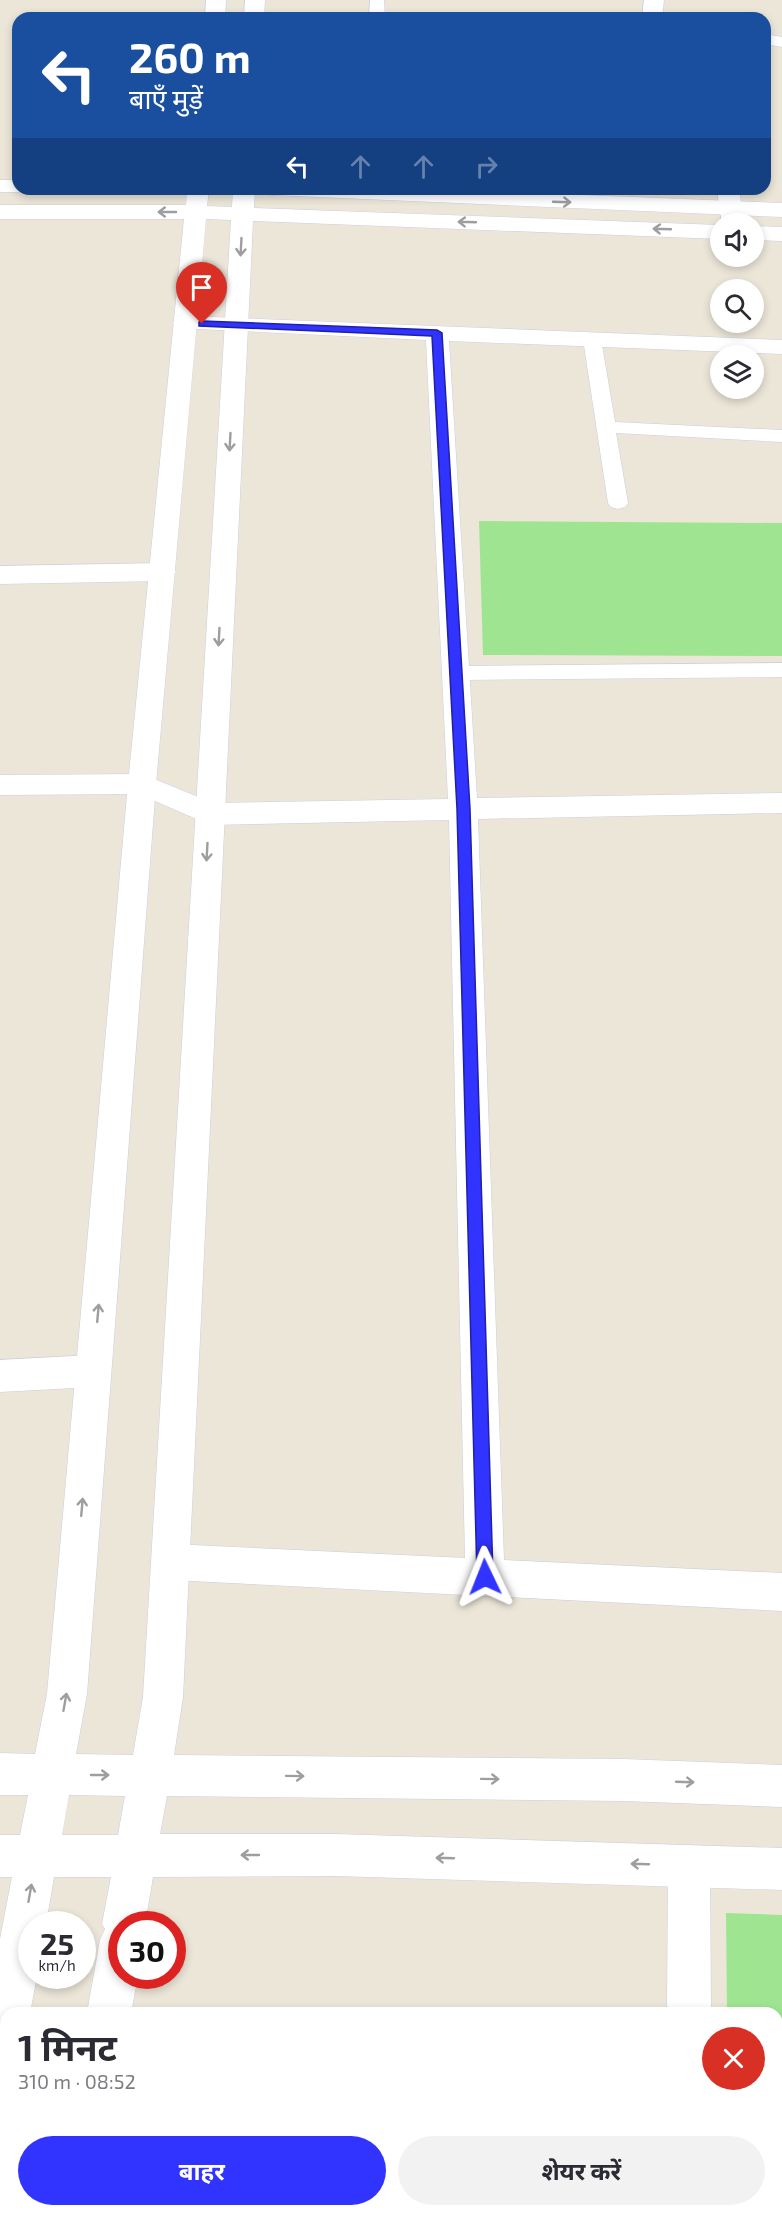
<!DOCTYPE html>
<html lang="hi">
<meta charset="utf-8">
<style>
body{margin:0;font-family:"Exo 2","Noto Sans Devanagari",sans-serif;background:#f2f2f3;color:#2b2b33;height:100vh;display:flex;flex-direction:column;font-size:22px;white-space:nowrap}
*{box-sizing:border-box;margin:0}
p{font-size:20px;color:#7c7c81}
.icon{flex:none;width:33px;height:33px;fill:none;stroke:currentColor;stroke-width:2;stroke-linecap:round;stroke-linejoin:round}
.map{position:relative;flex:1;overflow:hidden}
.drawer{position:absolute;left:0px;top:2007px;width:783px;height:210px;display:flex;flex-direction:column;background:#fff;border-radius:18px 18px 0 0;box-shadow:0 3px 9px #0003}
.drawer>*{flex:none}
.guide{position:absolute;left:12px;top:12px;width:759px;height:183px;border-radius:18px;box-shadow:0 3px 9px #0003;background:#1a4fa0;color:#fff;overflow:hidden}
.tools{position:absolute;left:710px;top:213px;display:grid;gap:12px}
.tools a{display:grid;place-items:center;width:54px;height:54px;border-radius:50%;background:#fff;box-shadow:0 3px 9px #0003;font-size:30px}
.speed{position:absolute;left:18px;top:1911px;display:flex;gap:12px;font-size:30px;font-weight:700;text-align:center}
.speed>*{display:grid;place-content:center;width:78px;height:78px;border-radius:50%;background:#fff;box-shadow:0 3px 9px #0003;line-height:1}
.speed small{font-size:15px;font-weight:400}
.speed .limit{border:9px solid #d22;background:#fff;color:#111}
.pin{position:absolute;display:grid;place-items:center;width:51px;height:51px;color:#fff;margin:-62px -26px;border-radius:50% 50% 50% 0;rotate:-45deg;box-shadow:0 0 6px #0007}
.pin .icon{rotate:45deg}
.me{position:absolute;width:66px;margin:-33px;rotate:358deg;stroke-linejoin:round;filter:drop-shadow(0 0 4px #0008)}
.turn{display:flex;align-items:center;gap:21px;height:126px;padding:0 18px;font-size:27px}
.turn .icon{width:78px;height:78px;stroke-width:2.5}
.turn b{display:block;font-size:42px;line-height:51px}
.lanes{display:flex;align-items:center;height:57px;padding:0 18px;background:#0003;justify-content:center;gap:30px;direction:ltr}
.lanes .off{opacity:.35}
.round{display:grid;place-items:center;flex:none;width:63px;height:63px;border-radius:32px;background:#f2f2f3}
.summary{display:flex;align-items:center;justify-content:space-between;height:102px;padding:0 18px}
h1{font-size:36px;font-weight:700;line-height:45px}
.cta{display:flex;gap:12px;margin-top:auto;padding:12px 18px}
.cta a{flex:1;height:69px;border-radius:36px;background:#3133ff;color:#fff;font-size:24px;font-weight:700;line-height:69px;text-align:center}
.cta a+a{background:#f2f2f3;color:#2b2b33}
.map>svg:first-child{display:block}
.green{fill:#9fe591}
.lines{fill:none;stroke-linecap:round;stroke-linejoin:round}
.service-casing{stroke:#cdcde2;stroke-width:1}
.minor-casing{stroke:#cdcde2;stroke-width:1}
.tertiary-casing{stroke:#cdcde2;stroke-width:1}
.service{fill:#fff;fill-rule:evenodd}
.minor{fill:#fff;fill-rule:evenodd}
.tertiary{fill:#fff;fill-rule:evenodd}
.oneway{stroke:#9e9e9e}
.route{fill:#3133ff;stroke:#2021a6;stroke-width:1.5}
</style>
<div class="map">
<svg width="782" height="2217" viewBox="0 0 782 2217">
<rect width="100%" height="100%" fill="#ebe6d8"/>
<!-- green -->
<path class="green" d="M479,521L782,523V656L483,655Z
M726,1913L782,1915V2217H729V2211H777V2013H727Z"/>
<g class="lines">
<defs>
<path id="service" d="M370,0H384L385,18H369Z
M765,34L782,37V47L765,44Z
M592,334L598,335L601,339L615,422L782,430V442L616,433L628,503L625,507L618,509L611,507L608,503L583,339L586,335Z
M782,663V677L456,680L448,678L445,673L448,668L456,666Z"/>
<path id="minor" d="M644,0H664L662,18H642Z
M717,189H739L744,224H722Z
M185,316L782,340V354L449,341L477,798L782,793V813L478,819L504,1560L782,1573V1611L171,1580L157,1575L152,1562L157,1549L171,1544L465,1558L449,820L210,825L139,794L0,795V775L142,774L213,803L448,799L426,340L177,328L173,323L177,318Z
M163,563L172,566L176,572L172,578L163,581L0,584V566Z
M93,1355L106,1360L111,1371L106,1382L93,1387L0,1392V1360Z
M689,1845L704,1851L710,1866L711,2013H667L668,1866L674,1851Z
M666,2211H712V2217H666Z"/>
<path id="tertiary" d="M206,0H226L225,18H205Z
M245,0H265L264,18H244Z
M0,180H18V189H27L18,192H0Z
M187,189H209L207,206L232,207L233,189H255L254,208L720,225V239L253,221L183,1697L174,1755L623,1759L782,1765V1807L623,1801L167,1796L160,1834H336L782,1848V1890L336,1876L153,1877L145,1924H122V1976H138L131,2013H87L100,1940L105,1929L102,1924L111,1877H54L46,1924H32V1976H37L30,2013H6V2078L0,2080V1939L12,1877H0V1835H20L28,1795H0V1753L35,1754L47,1694L128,784L184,219H0V205H186ZM206,219L231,220L143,1697L133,1755L76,1754L87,1694L156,784ZM69,1795L125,1796L118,1835H62Z
M261,189H430L782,203V217L272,195L264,194Z
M753,226L782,227V241L753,240Z
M51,2211H97L96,2217H50Z"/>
</defs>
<!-- service casing -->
<use href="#service" class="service-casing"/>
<!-- minor casing -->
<use href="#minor" class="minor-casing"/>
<!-- tertiary casing -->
<use href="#tertiary" class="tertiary-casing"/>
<!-- service -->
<use href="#service" class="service"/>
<!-- minor -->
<use href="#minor" class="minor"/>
<!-- tertiary -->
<use href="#tertiary" class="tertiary"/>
</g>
<!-- one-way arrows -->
<defs><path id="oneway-shaft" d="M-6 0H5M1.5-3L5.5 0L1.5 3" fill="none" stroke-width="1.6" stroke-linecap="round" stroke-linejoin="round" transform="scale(1.5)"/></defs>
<g class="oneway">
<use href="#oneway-shaft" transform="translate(562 202) rotate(2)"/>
<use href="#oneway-shaft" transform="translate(167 212) rotate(180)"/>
<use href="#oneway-shaft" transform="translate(467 222) rotate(-178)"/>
<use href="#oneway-shaft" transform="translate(662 229) rotate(-178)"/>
<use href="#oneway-shaft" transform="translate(241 247) rotate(93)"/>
<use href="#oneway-shaft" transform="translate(230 442) rotate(93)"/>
<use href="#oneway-shaft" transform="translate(219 637) rotate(93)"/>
<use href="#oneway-shaft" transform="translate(207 852) rotate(93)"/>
<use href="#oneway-shaft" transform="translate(98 1313) rotate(-85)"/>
<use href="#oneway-shaft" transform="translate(82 1507) rotate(-85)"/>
<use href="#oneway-shaft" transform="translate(65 1702) rotate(-80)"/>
<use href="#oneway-shaft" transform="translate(100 1775)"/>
<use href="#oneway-shaft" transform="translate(295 1776) rotate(1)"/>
<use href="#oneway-shaft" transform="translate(490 1779) rotate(1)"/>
<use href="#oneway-shaft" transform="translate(685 1782) rotate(2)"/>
<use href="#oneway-shaft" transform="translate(250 1855) rotate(180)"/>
<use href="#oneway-shaft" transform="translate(445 1858) rotate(-178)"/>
<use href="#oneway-shaft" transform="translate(640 1864) rotate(-178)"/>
<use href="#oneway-shaft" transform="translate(30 1893) rotate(-80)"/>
</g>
<!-- route -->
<path class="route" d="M202,321L437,330L442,333L470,809L493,1577L490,1583L485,1585L479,1583L477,1577L457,809L432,336L199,326V322Z"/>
</svg>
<div class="tools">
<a><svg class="icon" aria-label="sound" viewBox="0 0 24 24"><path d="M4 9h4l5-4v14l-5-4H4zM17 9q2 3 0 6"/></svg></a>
<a><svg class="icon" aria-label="search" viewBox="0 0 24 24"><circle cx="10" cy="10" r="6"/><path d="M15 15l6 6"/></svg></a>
<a><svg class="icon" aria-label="layers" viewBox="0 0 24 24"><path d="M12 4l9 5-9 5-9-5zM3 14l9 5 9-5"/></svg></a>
</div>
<div class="speed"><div>25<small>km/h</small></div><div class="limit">30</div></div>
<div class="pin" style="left:202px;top:324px;background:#d93025"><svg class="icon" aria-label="arrive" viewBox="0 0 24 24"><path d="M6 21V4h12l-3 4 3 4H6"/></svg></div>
<svg class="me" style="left:485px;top:1577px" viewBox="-20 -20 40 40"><path d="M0-17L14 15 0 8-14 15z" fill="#3133ff" stroke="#fff" stroke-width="4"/></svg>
<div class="guide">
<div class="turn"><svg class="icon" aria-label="left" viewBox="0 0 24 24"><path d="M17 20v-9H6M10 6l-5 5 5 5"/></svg><div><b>260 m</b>बाएँ मुड़ें</div></div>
<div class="lanes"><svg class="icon" aria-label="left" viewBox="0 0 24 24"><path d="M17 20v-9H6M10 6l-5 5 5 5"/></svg><svg class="icon off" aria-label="ahead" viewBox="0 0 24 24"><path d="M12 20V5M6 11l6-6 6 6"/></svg><svg class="icon off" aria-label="ahead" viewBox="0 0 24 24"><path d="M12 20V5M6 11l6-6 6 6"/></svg><svg class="icon off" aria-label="right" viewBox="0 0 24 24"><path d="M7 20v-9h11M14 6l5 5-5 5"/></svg></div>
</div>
<section class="drawer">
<div class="summary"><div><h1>1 मिनट</h1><p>310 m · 08:52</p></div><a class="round" style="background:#d93025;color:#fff"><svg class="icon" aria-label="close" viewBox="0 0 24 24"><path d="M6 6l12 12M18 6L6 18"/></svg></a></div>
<div class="cta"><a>बाहर</a><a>शेयर करें</a></div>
</section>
</div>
